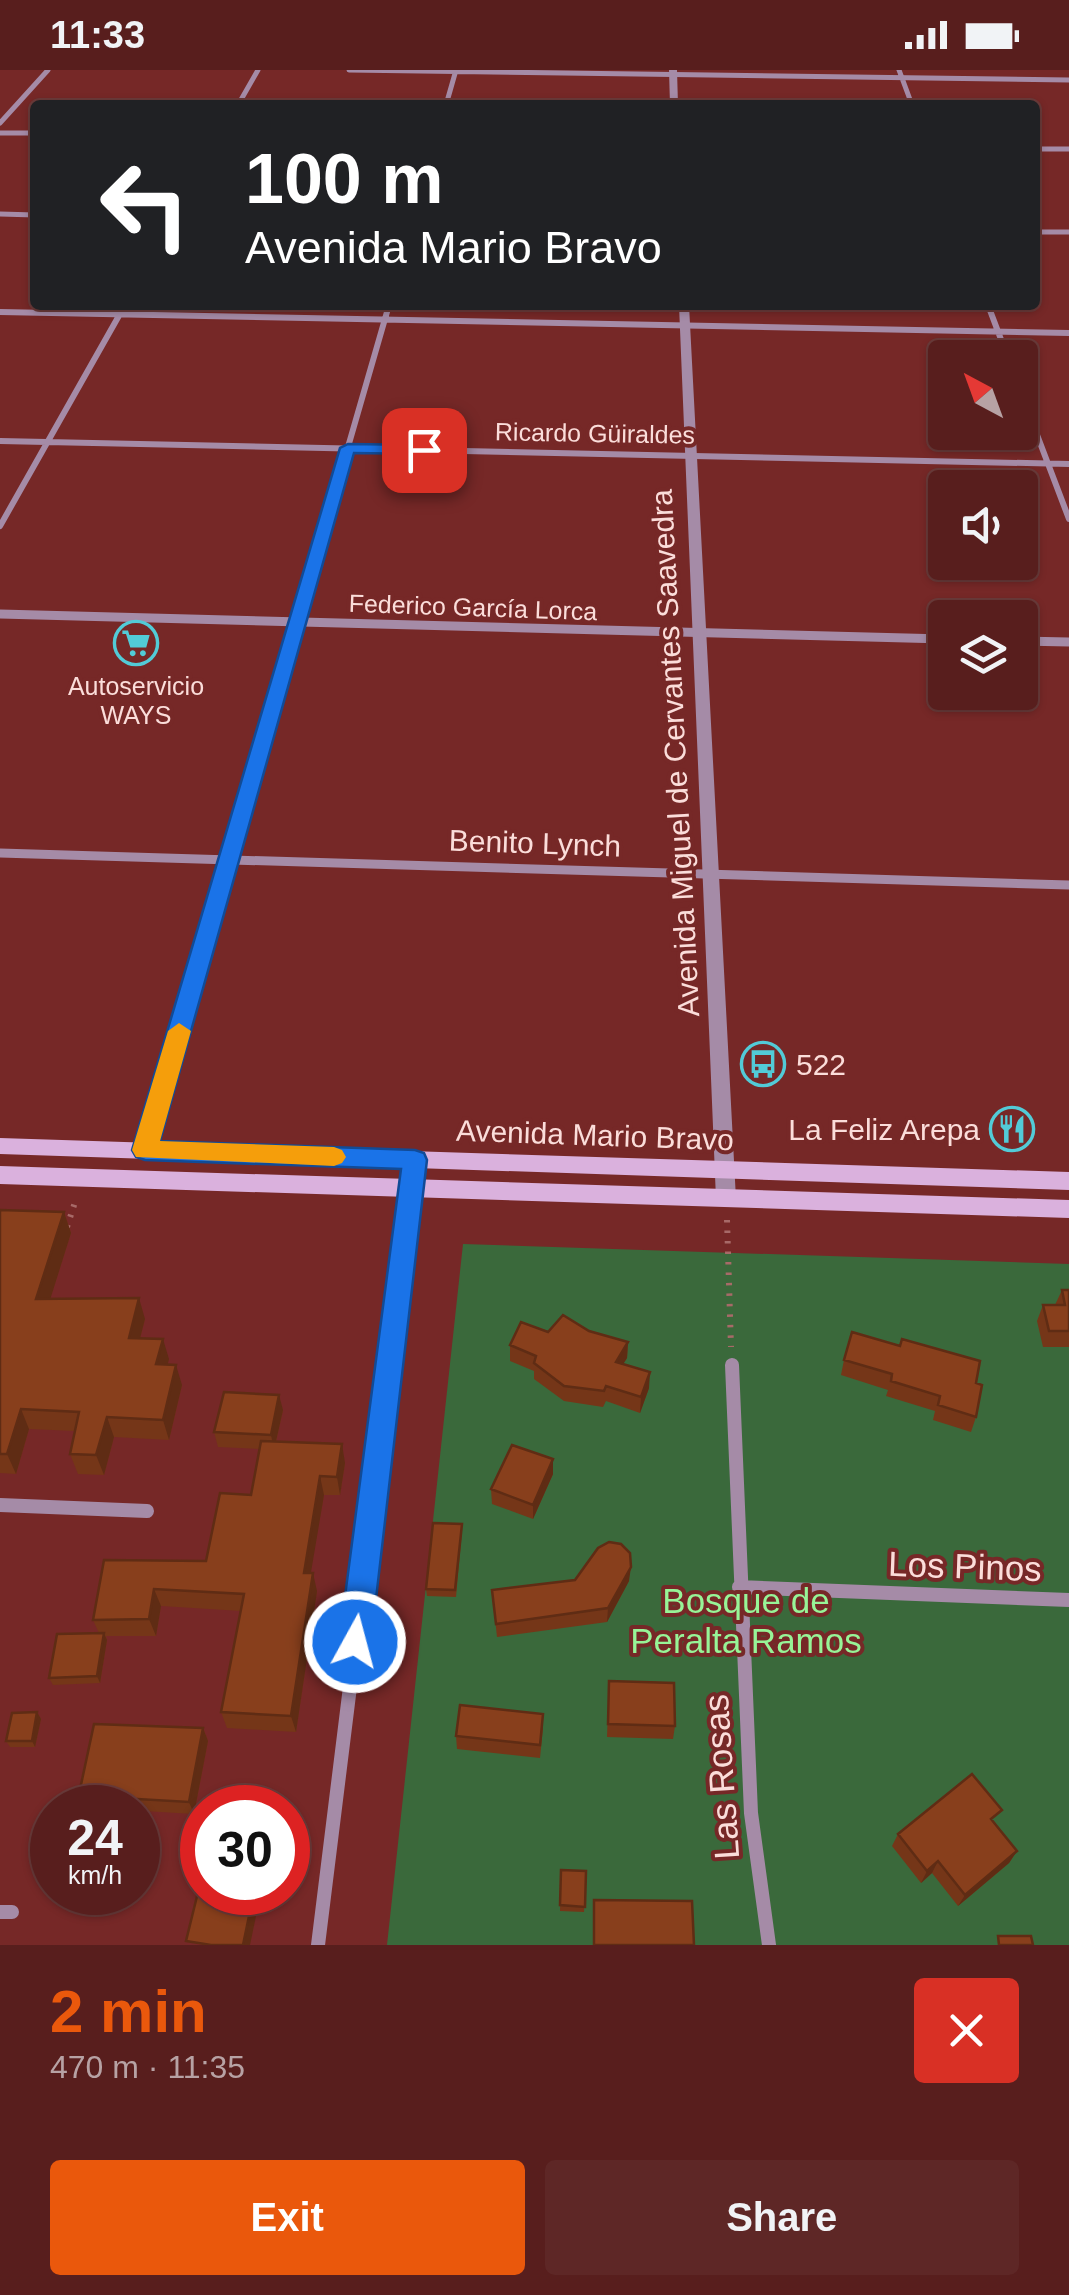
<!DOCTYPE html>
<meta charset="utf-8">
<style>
body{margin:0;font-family:Arial,sans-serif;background:#5e2726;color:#f1f3f6;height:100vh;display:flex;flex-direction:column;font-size:38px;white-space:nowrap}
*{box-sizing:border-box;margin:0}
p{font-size:32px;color:#b7a2a4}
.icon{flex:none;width:55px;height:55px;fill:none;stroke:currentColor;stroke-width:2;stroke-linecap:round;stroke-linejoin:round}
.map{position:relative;height:1875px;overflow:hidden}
.side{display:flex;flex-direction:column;background:#581e1d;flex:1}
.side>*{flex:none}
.top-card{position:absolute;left:30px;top:30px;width:1010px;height:210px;border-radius:10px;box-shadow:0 2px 8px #0004,0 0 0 2px #6d3c3b;background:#202124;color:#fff;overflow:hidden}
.needle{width:65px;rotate:319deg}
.controls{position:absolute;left:928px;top:270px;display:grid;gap:20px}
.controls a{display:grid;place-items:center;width:110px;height:110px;border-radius:10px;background:#581e1d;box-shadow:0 2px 8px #0004,0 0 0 2px #6d3c3b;font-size:50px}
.speed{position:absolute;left:30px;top:1715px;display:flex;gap:20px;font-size:50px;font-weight:700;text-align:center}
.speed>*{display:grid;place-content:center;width:130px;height:130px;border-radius:50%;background:#581e1d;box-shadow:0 2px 8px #0004,0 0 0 2px #6d3c3b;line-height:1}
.speed small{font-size:25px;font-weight:400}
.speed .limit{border:15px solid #d22;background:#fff;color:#111}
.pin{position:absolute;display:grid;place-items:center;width:85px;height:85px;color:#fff;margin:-42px;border-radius:20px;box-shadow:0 5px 15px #0006}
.me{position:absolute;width:110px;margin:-55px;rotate:7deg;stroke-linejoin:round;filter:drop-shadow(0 0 8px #0008)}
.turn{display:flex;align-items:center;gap:35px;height:210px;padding:0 50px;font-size:45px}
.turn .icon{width:130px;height:130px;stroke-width:2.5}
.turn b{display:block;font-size:70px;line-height:85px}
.round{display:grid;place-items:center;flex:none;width:105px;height:105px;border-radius:10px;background:#5e2726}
.head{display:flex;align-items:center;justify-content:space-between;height:170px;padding:0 50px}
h1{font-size:60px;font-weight:700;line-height:75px;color:#ea580c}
.cta{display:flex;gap:20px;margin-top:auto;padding:20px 50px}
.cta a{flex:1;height:115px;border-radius:10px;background:#ea580c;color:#fff;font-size:40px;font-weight:700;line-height:115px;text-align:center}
.cta a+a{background:#5e2726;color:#f1f3f6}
.status{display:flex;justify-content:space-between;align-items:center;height:70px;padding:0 50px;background:#581e1d;direction:ltr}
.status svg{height:28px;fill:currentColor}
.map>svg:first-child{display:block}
.green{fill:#3a693b}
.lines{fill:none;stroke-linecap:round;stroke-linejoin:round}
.path{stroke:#a76a68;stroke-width:6;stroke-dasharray:2.5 8;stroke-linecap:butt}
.minor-far4{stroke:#a58ba7;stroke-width:5}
.minor-far3{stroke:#a58ba7;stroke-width:6}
.minor-far2{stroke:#a58ba7;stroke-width:9}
.minor-far1{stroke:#a58ba7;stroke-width:10}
.minor{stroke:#a58ba7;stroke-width:14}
.tertiary{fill:#a58ba7;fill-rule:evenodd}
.secondary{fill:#dab1dd;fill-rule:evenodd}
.wall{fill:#753618}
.shaded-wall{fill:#5f2c14}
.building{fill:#883f1c;stroke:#5f2c14;stroke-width:2.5}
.route{fill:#1a73e8;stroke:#114b97;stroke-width:2.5}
.slow{fill:#f59e0b}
.labels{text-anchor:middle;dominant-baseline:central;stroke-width:8;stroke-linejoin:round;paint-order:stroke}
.far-street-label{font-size:25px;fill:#fbddda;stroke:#762827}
.far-poi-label{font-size:25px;fill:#fbddda;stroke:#762827}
.street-label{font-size:30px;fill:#fbddda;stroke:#762827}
.poi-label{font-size:30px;fill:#fbddda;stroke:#762827;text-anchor:start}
.near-street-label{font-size:35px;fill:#fbddda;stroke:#762827}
.near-park-label{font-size:35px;fill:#97f497;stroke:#762827}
</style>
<div class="status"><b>11:33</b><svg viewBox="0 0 49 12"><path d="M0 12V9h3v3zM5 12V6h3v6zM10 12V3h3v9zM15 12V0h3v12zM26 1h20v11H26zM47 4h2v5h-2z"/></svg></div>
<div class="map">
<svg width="1069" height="1875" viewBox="0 0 1069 1875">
<rect width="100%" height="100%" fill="#762827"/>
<!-- green -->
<path class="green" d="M463,1174L1069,1194V1875H387Z"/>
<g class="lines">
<!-- path -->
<path class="path" d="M727,1150L731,1277
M67,1157L76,1129"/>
<!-- minor-far4 -->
<path class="minor-far4" d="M349,0L1069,10
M899,0L912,35
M238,35L258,0
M446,35L456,0
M0,53L48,0
M0,63H35
M1035,79H1069
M0,144L35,145
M1035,162H1069"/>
<!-- minor-far3 -->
<path class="minor-far3" d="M988,235L1008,288
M0,242L1069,263
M1020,320L1069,449
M0,371L1069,394
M0,456L125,235
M320,474L389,235"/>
<!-- minor-far2 -->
<path class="minor-far2" d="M0,544L945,569
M1020,571L1069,572
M0,783L1069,815
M219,824L321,472"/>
<!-- minor-far1 -->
<path class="minor-far1" d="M145,1080L220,821
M391,1280L415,1089"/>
<!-- minor -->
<path class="minor" d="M732,1295L751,1743L769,1875
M0,1435L147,1441
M739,1517L1069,1530
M0,1842H12
M318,1875L392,1278"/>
<!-- tertiary -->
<path class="tertiary" d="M669,0H677L678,35H670Z
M679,235H689L736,1129L733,1134L726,1137L719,1134L716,1129Z"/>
<!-- secondary -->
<path class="secondary" d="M0,1068L1069,1102V1120L0,1084Z
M0,1096L1069,1130V1148L0,1114Z"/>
</g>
<!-- wall -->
<path class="wall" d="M0,1140L64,1142L71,1163L50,1229L145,1249L140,1268L169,1289L167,1294L182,1315L169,1370L114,1367L104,1405L78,1404L70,1384L75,1361L29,1359L16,1404L0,1403Z
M1062,1220H1069V1277H1043L1037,1251L1043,1235H1055Z
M589,1261L628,1272L627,1288L623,1294L649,1318L640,1343L606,1331L603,1337L564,1331L534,1309V1301L510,1291V1275L548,1262Z
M844,1290L976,1313V1347L971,1362L933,1350L935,1341L886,1326L888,1320L841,1305Z
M283,1340L276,1372L345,1393L340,1425H324L310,1503L317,1521L296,1662L227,1658L221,1642L241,1541L161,1536L156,1566H106L107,1570L100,1613L53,1615L49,1608L99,1563L93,1550L206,1491L251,1425L259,1379L218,1377L214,1362Z
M553,1404L533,1449L492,1434L491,1419Z
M462,1461L456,1527L427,1526L426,1519Z
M629,1511L607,1552L497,1567L492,1520Z
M609,1611L675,1656L673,1669L607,1667Z
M37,1642L41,1649L35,1677H10L6,1671Z
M203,1658L208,1671L194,1744L144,1741L138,1771V1738H76Z
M543,1658L540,1688L457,1679L456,1666Z
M994,1753L1017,1781L1009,1793L958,1836L932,1803L921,1813L892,1776L898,1764Z
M561,1800L586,1801L584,1842L560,1841Z"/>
<!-- shaded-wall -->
<path class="shaded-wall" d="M64,1142L71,1163L44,1249L36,1229Z
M139,1228L145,1249L135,1288L129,1268Z
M163,1269L169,1289L163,1314L156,1294Z
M628,1272L627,1288L615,1307L616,1292Z
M176,1295L182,1315L169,1370L163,1350Z
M650,1302L649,1318L640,1343L641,1327Z
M279,1325L283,1340L274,1380L271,1365Z
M21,1339L29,1359L16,1404L7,1384Z
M107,1347L114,1367L104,1405L96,1385Z
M342,1374L345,1393L340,1425L337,1407Z
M553,1389V1404L533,1449V1435Z
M320,1406L324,1425L308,1520L304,1503Z
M631,1497L629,1511L607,1552L608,1538Z
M313,1503L317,1521L296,1662L291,1646Z
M154,1519L161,1536L156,1566L149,1549Z
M104,1563L107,1570L100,1613L97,1606Z
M37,1642L41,1649L35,1677L32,1671Z
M203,1658L208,1671L194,1744L189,1732Z
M138,1729L144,1741L138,1771V1738H136Z
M291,1766L295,1778L288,1813V1783Z
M1017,1781L1009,1793L958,1836L965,1825Z
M938,1791L932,1803L921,1813L927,1801Z
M254,1822H261L250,1875H243Z"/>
<!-- building -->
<path class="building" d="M0,1140L64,1142L36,1229L139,1228L129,1268L163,1269L156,1294L176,1295L163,1350L107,1347L96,1385L70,1384L79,1342L21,1339L7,1384H0Z
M1062,1220H1069V1261H1049L1043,1235H1065Z
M563,1245L589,1261L628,1272L616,1292L650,1302L641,1327L606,1316L604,1321L564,1316L534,1293L536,1286L510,1275L521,1252L548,1262Z
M852,1262L900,1276L902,1269L980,1291L976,1313L982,1315L976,1347L938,1335L940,1326L891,1311L892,1304L844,1290Z
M224,1322L279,1325L271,1365L214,1362Z
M261,1371L342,1374L337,1407L320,1406L304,1503H313L291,1646L221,1642L244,1524L154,1519L149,1549L93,1550L104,1490L206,1491L220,1423L251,1425Z
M512,1375L553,1389L533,1435L491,1419Z
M433,1453L462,1454L455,1520L426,1519Z
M609,1472L621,1474L630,1483L631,1497L608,1538L496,1554L492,1520L575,1510L598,1478Z
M104,1563L97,1606L49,1608L57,1564Z
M609,1611L674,1613L675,1656L608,1654Z
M460,1635L543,1644L540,1675L456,1666Z
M37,1642L32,1671H6L12,1643Z
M94,1654L203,1658L189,1732L138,1729L136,1738H76Z
M972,1704L1002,1740L991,1749L1017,1781L965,1825L938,1791L927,1801L898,1764Z
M561,1800L586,1801L585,1837L560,1835Z
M199,1818L202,1819V1822H254L243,1875H211L186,1871Z
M594,1830L692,1831L694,1875H594Z
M998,1866H1031L1033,1875H999Z"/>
<!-- route -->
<path class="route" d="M348,374L424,375L431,380L424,384L354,383L160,1071L415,1080L424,1083L427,1090L371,1572L366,1583L355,1588L344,1583L339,1572L401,1099L145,1090L136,1087L132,1080L340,378Z"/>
<!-- slow -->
<path class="slow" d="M179,953L191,961L160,1071L334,1077L342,1080L346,1087L342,1093L334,1096L136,1087L132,1080L168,961Z"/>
<!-- icons -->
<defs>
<symbol id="supermarket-ring" viewBox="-11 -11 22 22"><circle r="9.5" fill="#762827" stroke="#52cbd7" stroke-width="1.5"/><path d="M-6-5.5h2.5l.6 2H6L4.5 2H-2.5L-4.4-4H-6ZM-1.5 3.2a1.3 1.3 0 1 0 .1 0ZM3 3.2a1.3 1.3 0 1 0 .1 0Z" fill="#52cbd7"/></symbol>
<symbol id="bus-ring" viewBox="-11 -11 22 22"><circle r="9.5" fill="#762827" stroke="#52cbd7" stroke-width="1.5"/><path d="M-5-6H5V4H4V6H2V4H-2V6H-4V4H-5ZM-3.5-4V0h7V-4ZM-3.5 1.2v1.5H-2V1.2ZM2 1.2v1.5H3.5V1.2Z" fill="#52cbd7"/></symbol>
<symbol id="restaurant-ring" viewBox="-11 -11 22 22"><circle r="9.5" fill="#762827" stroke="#52cbd7" stroke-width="1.5"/><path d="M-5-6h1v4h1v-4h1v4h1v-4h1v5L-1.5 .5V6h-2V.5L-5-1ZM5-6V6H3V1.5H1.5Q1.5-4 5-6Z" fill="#52cbd7"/></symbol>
</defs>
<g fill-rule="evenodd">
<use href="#supermarket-ring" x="111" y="548" width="50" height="50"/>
<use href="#bus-ring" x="738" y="969" width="50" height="50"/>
<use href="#restaurant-ring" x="987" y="1034" width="50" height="50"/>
</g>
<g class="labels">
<!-- far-street labels -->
<g class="far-street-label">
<text transform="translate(595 363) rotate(1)">Ricardo Güiraldes</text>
<text transform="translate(473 537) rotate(2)">Federico García Lorca</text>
</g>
<!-- far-poi labels -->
<g class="far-poi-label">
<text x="136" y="616">Autoservicio<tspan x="136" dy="29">WAYS</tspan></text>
</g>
<!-- street labels -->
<g class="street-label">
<text transform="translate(675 683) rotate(-93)">Avenida Miguel de Cervantes Saavedra</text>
<text transform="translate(535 773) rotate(2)">Benito Lynch</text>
<text transform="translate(595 1065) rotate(2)">Avenida Mario Bravo</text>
</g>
<!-- poi labels -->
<g class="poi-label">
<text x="796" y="994">522</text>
<text x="980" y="1059" text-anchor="end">La Feliz Arepa</text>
</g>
<!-- near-street labels -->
<g class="near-street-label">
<text transform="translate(965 1496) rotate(2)">Los Pinos</text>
<text transform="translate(721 1707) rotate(-94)">Las Rosas</text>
</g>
<!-- near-park labels -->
<g class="near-park-label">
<text x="746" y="1530">Bosque de<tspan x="746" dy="40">Peralta Ramos</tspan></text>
</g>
</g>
</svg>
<div class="controls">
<a><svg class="needle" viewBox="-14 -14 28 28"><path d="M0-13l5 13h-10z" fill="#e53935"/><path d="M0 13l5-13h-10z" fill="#b7a2a4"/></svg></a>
<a><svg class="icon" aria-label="sound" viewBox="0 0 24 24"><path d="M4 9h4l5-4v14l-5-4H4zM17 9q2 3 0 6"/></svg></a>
<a><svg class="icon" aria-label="layers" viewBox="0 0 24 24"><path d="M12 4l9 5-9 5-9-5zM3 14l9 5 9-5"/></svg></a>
</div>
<div class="speed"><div>24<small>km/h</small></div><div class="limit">30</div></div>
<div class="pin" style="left:424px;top:380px;background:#d93025"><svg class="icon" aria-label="arrive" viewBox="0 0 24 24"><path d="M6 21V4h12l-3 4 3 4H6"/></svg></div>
<svg class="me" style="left:355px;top:1572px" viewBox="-20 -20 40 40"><circle r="17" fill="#1a73e8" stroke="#fff" stroke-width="3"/><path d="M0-11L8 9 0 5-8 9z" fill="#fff"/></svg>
<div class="top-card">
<div class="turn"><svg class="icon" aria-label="left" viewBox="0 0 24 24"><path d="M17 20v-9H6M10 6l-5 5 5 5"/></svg><div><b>100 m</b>Avenida Mario Bravo</div></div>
</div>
</div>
<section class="side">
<div class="head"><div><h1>2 min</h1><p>470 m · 11:35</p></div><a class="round" style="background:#d93025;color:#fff"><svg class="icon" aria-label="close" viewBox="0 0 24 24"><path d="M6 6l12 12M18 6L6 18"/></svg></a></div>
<div class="cta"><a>Exit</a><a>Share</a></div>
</section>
